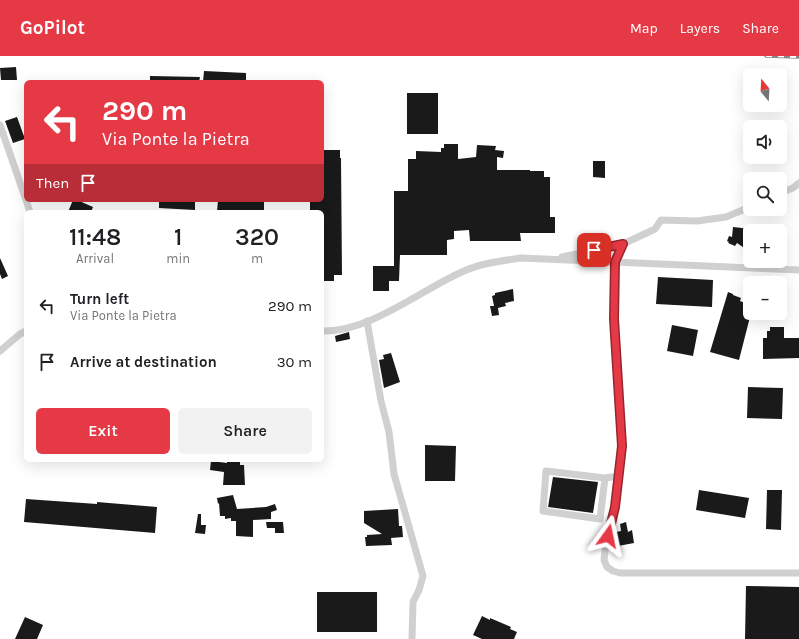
<!DOCTYPE html>
<meta charset="utf-8">
<style>
body{margin:0;font-family:Karla,sans-serif;background:#f2f2f2;color:#202124;height:100vh;display:flex;flex-direction:column;font-size:15px;white-space:nowrap}
*{box-sizing:border-box;margin:0}
p{font-size:13px;color:#757577}
.icon{flex:none;width:22px;height:22px;fill:none;stroke:currentColor;stroke-width:2;stroke-linecap:round;stroke-linejoin:round}
.map{position:relative;flex:1;overflow:hidden}
.panel{position:absolute;left:24px;top:154px;width:300px;height:252px;display:flex;flex-direction:column;background:#fff;border-radius:6px;box-shadow:0 4px 16px #0002}
.panel>*{flex:none}
.top-card{position:absolute;left:24px;top:24px;width:300px;height:122px;border-radius:6px;box-shadow:0 4px 16px #0002;background:#e63946;color:#fff;overflow:hidden}
.needle{width:26px;rotate:342deg}
.buttons{position:absolute;left:743px;top:12px;display:grid;gap:8px}
.buttons a{display:grid;place-items:center;width:44px;height:44px;border-radius:6px;background:#fff;box-shadow:0 4px 16px #0002;font-size:20px}
.pin{position:absolute;display:grid;place-items:center;width:34px;height:34px;color:#fff;margin:-17px;border-radius:8px;box-shadow:0 2px 6px #0006}
.me{position:absolute;width:44px;margin:-22px;rotate:12deg;stroke-linejoin:round;filter:drop-shadow(0 0 3px #0008)}
.turn{display:flex;align-items:center;gap:14px;height:84px;padding:0 12px;font-size:18px}
.turn .icon{width:52px;height:52px;stroke-width:2.5}
.turn b{display:block;font-size:28px;line-height:34px}
.then{display:flex;align-items:center;height:38px;padding:0 12px;background:#0003;gap:8px;font-size:15px}
.eta{display:flex;justify-content:space-evenly;align-items:center;height:68px;text-align:center}
.eta b{font-size:24px;font-weight:600;line-height:28px}
.cta{display:flex;gap:8px;margin-top:auto;padding:8px 12px}
.cta a{flex:1;height:46px;border-radius:6px;background:#e63946;color:#fff;font-size:16px;font-weight:600;line-height:46px;text-align:center}
.cta a+a{background:#f2f2f2;color:#202124}
ul{padding:0;list-style:none}
li{display:flex;align-items:center;gap:12px;height:56px;padding:0 12px}
li div{flex:1}
li b{display:block;font-size:15px}
li em{font-style:normal}
header{display:flex;align-items:center;gap:24px;box-sizing:border-box;height:56px;padding:0 20px;background:#e63946;color:#fff}
header strong{font-size:19px}
nav{display:flex;gap:22px;margin-inline-start:auto;font-size:14px}
.map>svg:first-child{display:block}
.building{fill:#1a1a1a}
.lines{fill:none;stroke-linecap:round;stroke-linejoin:round}
.minor{stroke:#d0d0d0;stroke-width:7}
.rail-casing{stroke:#888;stroke-width:3.5}
.rail{stroke:#fff;stroke-width:2;stroke-dasharray:6;stroke-linecap:butt}
.route-casing{stroke:#96252e;stroke-width:10}
.route{stroke:#e63946;stroke-width:7}
</style>
<header>
<strong>GoPilot</strong>
<nav><a>Map</a><a>Layers</a><a>Share</a></nav>
</header>
<div class="map">
<svg width="799" height="583" viewBox="0 0 799 583">
<rect width="100%" height="100%" fill="#fff"/>
<!-- building -->
<path class="building" d="M16,11L17,24H1L0,12Z
M204,15L246,17V26H203Z
M150,20L200,21L199,26H150Z
M407,37H438V78H407Z
M17,61L25,83L13,87L5,65Z
M444,88H458V103L476,101L477,89L496,90L495,94L504,95L503,102L497,101V114H530V115H544V121H550V161H555V177H520L521,185H470L469,174L454,175V183L447,184V199H400L399,225H389V235H373V210H394V135H408V103H416V95L441,96V92H444Z
M322,94H340V102H341L342,219H334V225H322V156H310V144H322Z
M593,105H605V122L593,121Z
M73,144H77L93,151L91,156H68Z
M159,144L195,145V154L159,152Z
M218,144H259V146H264V156H217Z
M733,171L751,173L750,196L737,187L735,190L728,187L729,186L727,185L729,180L732,181Z
M0,202L8,220L2,223L0,218Z
M658,221L713,224L712,251L656,248Z
M513,233L514,245L505,247L506,250L498,252L499,259L492,260L490,250H494L492,240L495,239V237Z
M728,236L733,238V239L741,242L740,245L745,247L743,252L750,253V257H751L739,304L710,296Z
M672,269L698,274L693,300L667,295Z
M770,271H784V282H799V302L763,303V282H767V275H770Z
M349,276L350,283L336,286L335,280Z
M391,297L400,326L384,332L379,304L384,303L383,299Z
M748,331L783,332L782,363L747,362Z
M425,389L456,390L455,425H425Z
M227,404H240V409H244L245,429H223L224,416L210,414L211,405L227,407Z
M553,421L598,426L593,457L548,451Z
M699,434L749,442L745,462L696,454Z
M767,434H782L781,474L766,473Z
M233,439L237,453L266,451L275,448L277,454L271,456V463L253,464V481L236,480V465H231V462L225,463V460H220L219,447L218,448L217,442Z
M26,443L97,448V446L157,451L155,477L24,466Z
M398,453L399,470H402L403,481L391,482L392,489L366,490L365,481H367V479L382,478L364,467V455Z
M198,458H201V469H206L205,478L195,477Z
M266,466H283L284,477H275V472H267Z
M626,466L628,476L632,474L634,487L618,490L616,476L621,475L620,468Z
M746,530L799,531V583H745Z
M317,536H377V576H317Z
M482,560L490,564V562L511,571L510,573L517,576L514,583H482L473,579Z
M25,561L43,569L37,583H15Z"/>
<g class="lines">
<!-- minor -->
<path class="minor" d="M0,69L26,144
M780,137L793,132L799,127
M26,144L30,156
M623,188L615,206L614,263L622,391L615,451L605,495L604,504L607,511L613,515L620,517H799
M562,201L623,188L655,173L661,164L697,165L726,161L750,151
M367,265L381,345L389,376L394,418L423,520L419,534L413,546L412,583
M322,275C371,276 420,234 464,215C482,207 502,205 521,202L799,214
M0,295L20,278L26,275
M605,422L600,463L543,455L546,415L605,422L618,420"/>
<defs>
<path id="rail" d="M766,0L799,1"/>
</defs>
<!-- rail casing -->
<use href="#rail" class="rail-casing"/>
<!-- rail -->
<use href="#rail" class="rail"/>
</g>
<g class="lines">
<defs>
<path id="route" d="M594,194L623,188L615,206L614,263L622,390L615,451L608,480"/>
</defs>
<!-- route casing -->
<use href="#route" class="route-casing"/>
<!-- route -->
<use href="#route" class="route"/>
</g>
</svg>
<div class="buttons">
<a><svg class="needle" viewBox="-14 -14 28 28"><path d="M0-13l5 13h-10z" fill="#e53935"/><path d="M0 13l5-13h-10z" fill="#757577"/></svg></a>
<a><svg class="icon" aria-label="sound" viewBox="0 0 24 24"><path d="M4 9h4l5-4v14l-5-4H4zM17 9q2 3 0 6"/></svg></a>
<a><svg class="icon" aria-label="search" viewBox="0 0 24 24"><circle cx="10" cy="10" r="6"/><path d="M15 15l6 6"/></svg></a>
<a>+</a>
<a>−</a>
</div>
<div class="pin" style="left:594px;top:194px;background:#d93025"><svg class="icon" aria-label="arrive" viewBox="0 0 24 24"><path d="M6 21V4h12l-3 4 3 4H6"/></svg></div>
<svg class="me" style="left:608px;top:480px" viewBox="-20 -20 40 40"><path d="M0-17L14 15 0 8-14 15z" fill="#e63946" stroke="#fff" stroke-width="4"/></svg>
<div class="top-card">
<div class="turn"><svg class="icon" aria-label="left" viewBox="0 0 24 24"><path d="M17 20v-9H6M10 6l-5 5 5 5"/></svg><div><b>290 m</b>Via Ponte la Pietra</div></div>
<div class="then">Then<svg class="icon" aria-label="arrive" viewBox="0 0 24 24"><path d="M6 21V4h12l-3 4 3 4H6"/></svg></div>
</div>
<section class="panel">
<div class="eta">
<div><b>11:48</b><p>Arrival</p></div>
<div><b>1</b><p>min</p></div>
<div><b>320</b><p>m</p></div>
</div>
<ul>
<li><svg class="icon" aria-label="left" viewBox="0 0 24 24"><path d="M17 20v-9H6M10 6l-5 5 5 5"/></svg><div><b>Turn left</b><p>Via Ponte la Pietra</p></div><em>290 m</em></li>
<li><svg class="icon" aria-label="arrive" viewBox="0 0 24 24"><path d="M6 21V4h12l-3 4 3 4H6"/></svg><div><b>Arrive at destination</b></div><em>30 m</em></li>
</ul>
<div class="cta"><a>Exit</a><a>Share</a></div>
</section>
</div>
